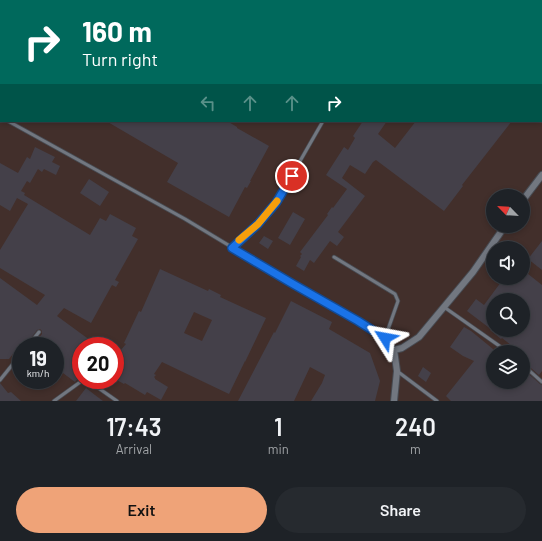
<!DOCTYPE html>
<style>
body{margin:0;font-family:Barlow,sans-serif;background:#262a2f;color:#f1f3f6;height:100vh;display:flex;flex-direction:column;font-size:15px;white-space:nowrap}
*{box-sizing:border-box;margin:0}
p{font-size:13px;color:#a1a4a7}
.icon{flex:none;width:22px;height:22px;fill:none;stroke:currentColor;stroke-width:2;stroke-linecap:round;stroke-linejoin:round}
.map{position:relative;height:401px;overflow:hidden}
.panel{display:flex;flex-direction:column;background:#1e2227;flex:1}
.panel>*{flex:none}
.hud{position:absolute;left:0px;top:0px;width:542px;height:122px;box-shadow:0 2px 6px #0003,0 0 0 1px #3c3f44;background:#00695c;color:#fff;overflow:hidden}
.needle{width:26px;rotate:295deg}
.tools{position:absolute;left:486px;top:189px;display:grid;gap:8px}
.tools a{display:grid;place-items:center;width:44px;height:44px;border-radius:50%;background:#1e2227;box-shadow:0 2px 6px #0003,0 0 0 1px #3c3f44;font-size:20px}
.speed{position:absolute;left:12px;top:337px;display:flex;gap:8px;font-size:20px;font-weight:700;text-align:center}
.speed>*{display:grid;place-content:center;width:52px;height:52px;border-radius:50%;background:#1e2227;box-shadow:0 2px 6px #0003,0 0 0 1px #3c3f44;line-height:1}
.speed small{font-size:10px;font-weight:400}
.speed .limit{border:6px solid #d22;background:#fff;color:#111}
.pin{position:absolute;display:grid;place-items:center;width:34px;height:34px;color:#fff;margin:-17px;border:2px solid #fff;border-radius:50%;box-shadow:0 1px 4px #0007}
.me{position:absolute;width:44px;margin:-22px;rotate:304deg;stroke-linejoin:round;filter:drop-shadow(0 0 3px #0008)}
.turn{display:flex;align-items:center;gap:14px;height:84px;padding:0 16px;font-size:18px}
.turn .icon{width:52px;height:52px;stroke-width:2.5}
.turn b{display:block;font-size:28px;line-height:34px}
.lanes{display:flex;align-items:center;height:38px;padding:0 16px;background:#0003;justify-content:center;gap:20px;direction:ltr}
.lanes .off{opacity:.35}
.eta{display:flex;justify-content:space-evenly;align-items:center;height:68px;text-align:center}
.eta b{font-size:24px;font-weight:600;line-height:28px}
.primary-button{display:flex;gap:8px;margin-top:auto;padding:8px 16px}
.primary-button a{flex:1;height:46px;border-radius:24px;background:#efa378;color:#111;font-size:16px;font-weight:600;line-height:46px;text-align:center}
.primary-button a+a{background:#262a2f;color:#f1f3f6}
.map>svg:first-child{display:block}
.industrial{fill:#422f2b;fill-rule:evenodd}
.building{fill:#444049;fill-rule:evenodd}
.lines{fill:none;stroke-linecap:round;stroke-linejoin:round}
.service-casing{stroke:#474b52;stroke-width:4.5}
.minor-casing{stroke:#474b52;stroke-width:8}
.service{stroke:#727780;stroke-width:3}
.minor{stroke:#727780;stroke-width:6}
.route-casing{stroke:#114b97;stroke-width:10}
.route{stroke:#1a73e8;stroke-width:7}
.slow{stroke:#f59e0b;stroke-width:7}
</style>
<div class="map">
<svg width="542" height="401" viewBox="0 0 542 401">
<rect width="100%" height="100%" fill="#282d34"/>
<!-- industrial -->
<path class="industrial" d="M0,0H542V401H0ZM1,1H541V121H1ZM493,196H523V226H493ZM493,248H523V278H493ZM493,300H523V330H493ZM21,346H55V380H21ZM81,346H115V380H81ZM493,352H523V382H493Z"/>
<!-- building -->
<path class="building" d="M106,121H227L237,127V128L269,146L250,181H251L247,188L245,187L229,217L167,182L178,163Z
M363,121H387L378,134L395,148L416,121H512L462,185L463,186L444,211L376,160L373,162L365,174L350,165L342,178L365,196L338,232L344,237L337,246L330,241L314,263L310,260L304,271L296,266L301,257L300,256L302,254L300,252L328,215L327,214L332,207L333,208L347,189L326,175L344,147L348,150L355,138L353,136Z
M35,147L55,157L52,162L60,166L56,175L44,169L42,172L38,169L30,183L27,181L21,191L25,193L24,195L90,235L100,218L106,221L110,214L136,228L132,236L138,239L115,280L119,282L116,287L112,285L91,323L64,308L57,316L98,346H81V375L75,382L55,367V346H32L42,334V331L40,329L37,330L25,346H19L9,359H0V278L37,305L45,295L0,268V250L28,204L17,198L10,211L0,205V163L18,173L27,157L30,159Z
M89,179L109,192L100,206L80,193Z
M293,212L305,219L290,245L278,238Z
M264,236L273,241L268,249L259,243Z
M542,241V270L528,259Z
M160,269L208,291L209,289L221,295L220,297L266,318L245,362V361L229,394L162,362L154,374L156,375L154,377L155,378V379L168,387L161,400L147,392L145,395L125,383L124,384L115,379V357L126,344L124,343L139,311L141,312ZM194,312L212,320L202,341L184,333Z
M523,270L542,285V371L539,375L525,363L523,362V352H514L516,349L502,338L501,339L490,330H492L467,311L476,299L484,305L504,278H523ZM493,300H523V330H493Z
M291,301L332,322L329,329L370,353L380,381L375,401H311L322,383L325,375L310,367L294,401H238L274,332L275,333Z
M464,327L471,331L493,349V382H523V369L540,384L542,385V401H451L446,396L474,361L463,356L450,347Z
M423,367L431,373L426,382L418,376Z
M0,383L8,393L11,392L21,401H0Z
M86,388L95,395L103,401H76Z"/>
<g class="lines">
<defs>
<path id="service" d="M124,0L125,1
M368,0L369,1
M134,1V0
M0,76H1
M0,116L1,117
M8,121L185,219L293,284L358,321L385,338L391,343L394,350
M232,248L258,224L276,203L323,121
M334,257L395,294L398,301L385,338
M444,307L508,352
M28,346L39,332
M523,365L542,382
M397,371L437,401
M0,380L21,354
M87,380L117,401
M54,401L83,380"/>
<path id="minor" d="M523,200L542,175
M394,401L397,371L394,350L402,348L419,337L473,272L505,226"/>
</defs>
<!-- service casing -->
<use href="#service" class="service-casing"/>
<!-- minor casing -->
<use href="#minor" class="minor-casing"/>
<!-- service -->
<use href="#service" class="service"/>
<!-- minor -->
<use href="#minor" class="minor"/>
</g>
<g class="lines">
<defs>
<path id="route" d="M292,176L276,203L258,224L232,248L293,284L358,321L385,338"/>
</defs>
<!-- route casing -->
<use href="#route" class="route-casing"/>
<!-- route -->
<use href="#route" class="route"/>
<!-- slow -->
<path class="slow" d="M239,240L258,224L277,201"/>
</g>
</svg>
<div class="tools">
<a><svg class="needle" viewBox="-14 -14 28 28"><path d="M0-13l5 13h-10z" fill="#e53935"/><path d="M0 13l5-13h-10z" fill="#a1a4a7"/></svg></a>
<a><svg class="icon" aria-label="sound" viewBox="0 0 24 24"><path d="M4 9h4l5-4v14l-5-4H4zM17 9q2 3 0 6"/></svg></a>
<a><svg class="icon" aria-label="search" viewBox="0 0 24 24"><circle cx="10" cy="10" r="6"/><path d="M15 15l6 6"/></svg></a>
<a><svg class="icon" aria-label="layers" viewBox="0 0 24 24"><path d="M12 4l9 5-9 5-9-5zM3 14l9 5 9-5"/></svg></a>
</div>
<div class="speed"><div>19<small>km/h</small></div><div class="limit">20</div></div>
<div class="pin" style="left:292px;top:176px;background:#d93025"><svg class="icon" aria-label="arrive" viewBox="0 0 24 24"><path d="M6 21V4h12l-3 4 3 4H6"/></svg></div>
<svg class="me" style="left:385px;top:338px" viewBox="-20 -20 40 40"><path d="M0-17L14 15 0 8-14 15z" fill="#1a73e8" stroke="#fff" stroke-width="4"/></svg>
<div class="hud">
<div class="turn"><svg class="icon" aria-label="right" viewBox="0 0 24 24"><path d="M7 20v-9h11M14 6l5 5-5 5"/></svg><div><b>160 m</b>Turn right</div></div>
<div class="lanes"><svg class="icon off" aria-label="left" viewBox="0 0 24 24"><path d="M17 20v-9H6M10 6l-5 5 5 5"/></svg><svg class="icon off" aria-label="ahead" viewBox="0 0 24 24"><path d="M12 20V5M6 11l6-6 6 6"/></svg><svg class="icon off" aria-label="ahead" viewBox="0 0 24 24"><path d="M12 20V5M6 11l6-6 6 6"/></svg><svg class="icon" aria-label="right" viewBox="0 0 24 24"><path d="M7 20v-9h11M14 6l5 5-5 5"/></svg></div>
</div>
</div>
<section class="panel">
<div class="eta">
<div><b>17:43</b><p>Arrival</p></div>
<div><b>1</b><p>min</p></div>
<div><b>240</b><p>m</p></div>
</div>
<div class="primary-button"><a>Exit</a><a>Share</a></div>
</section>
